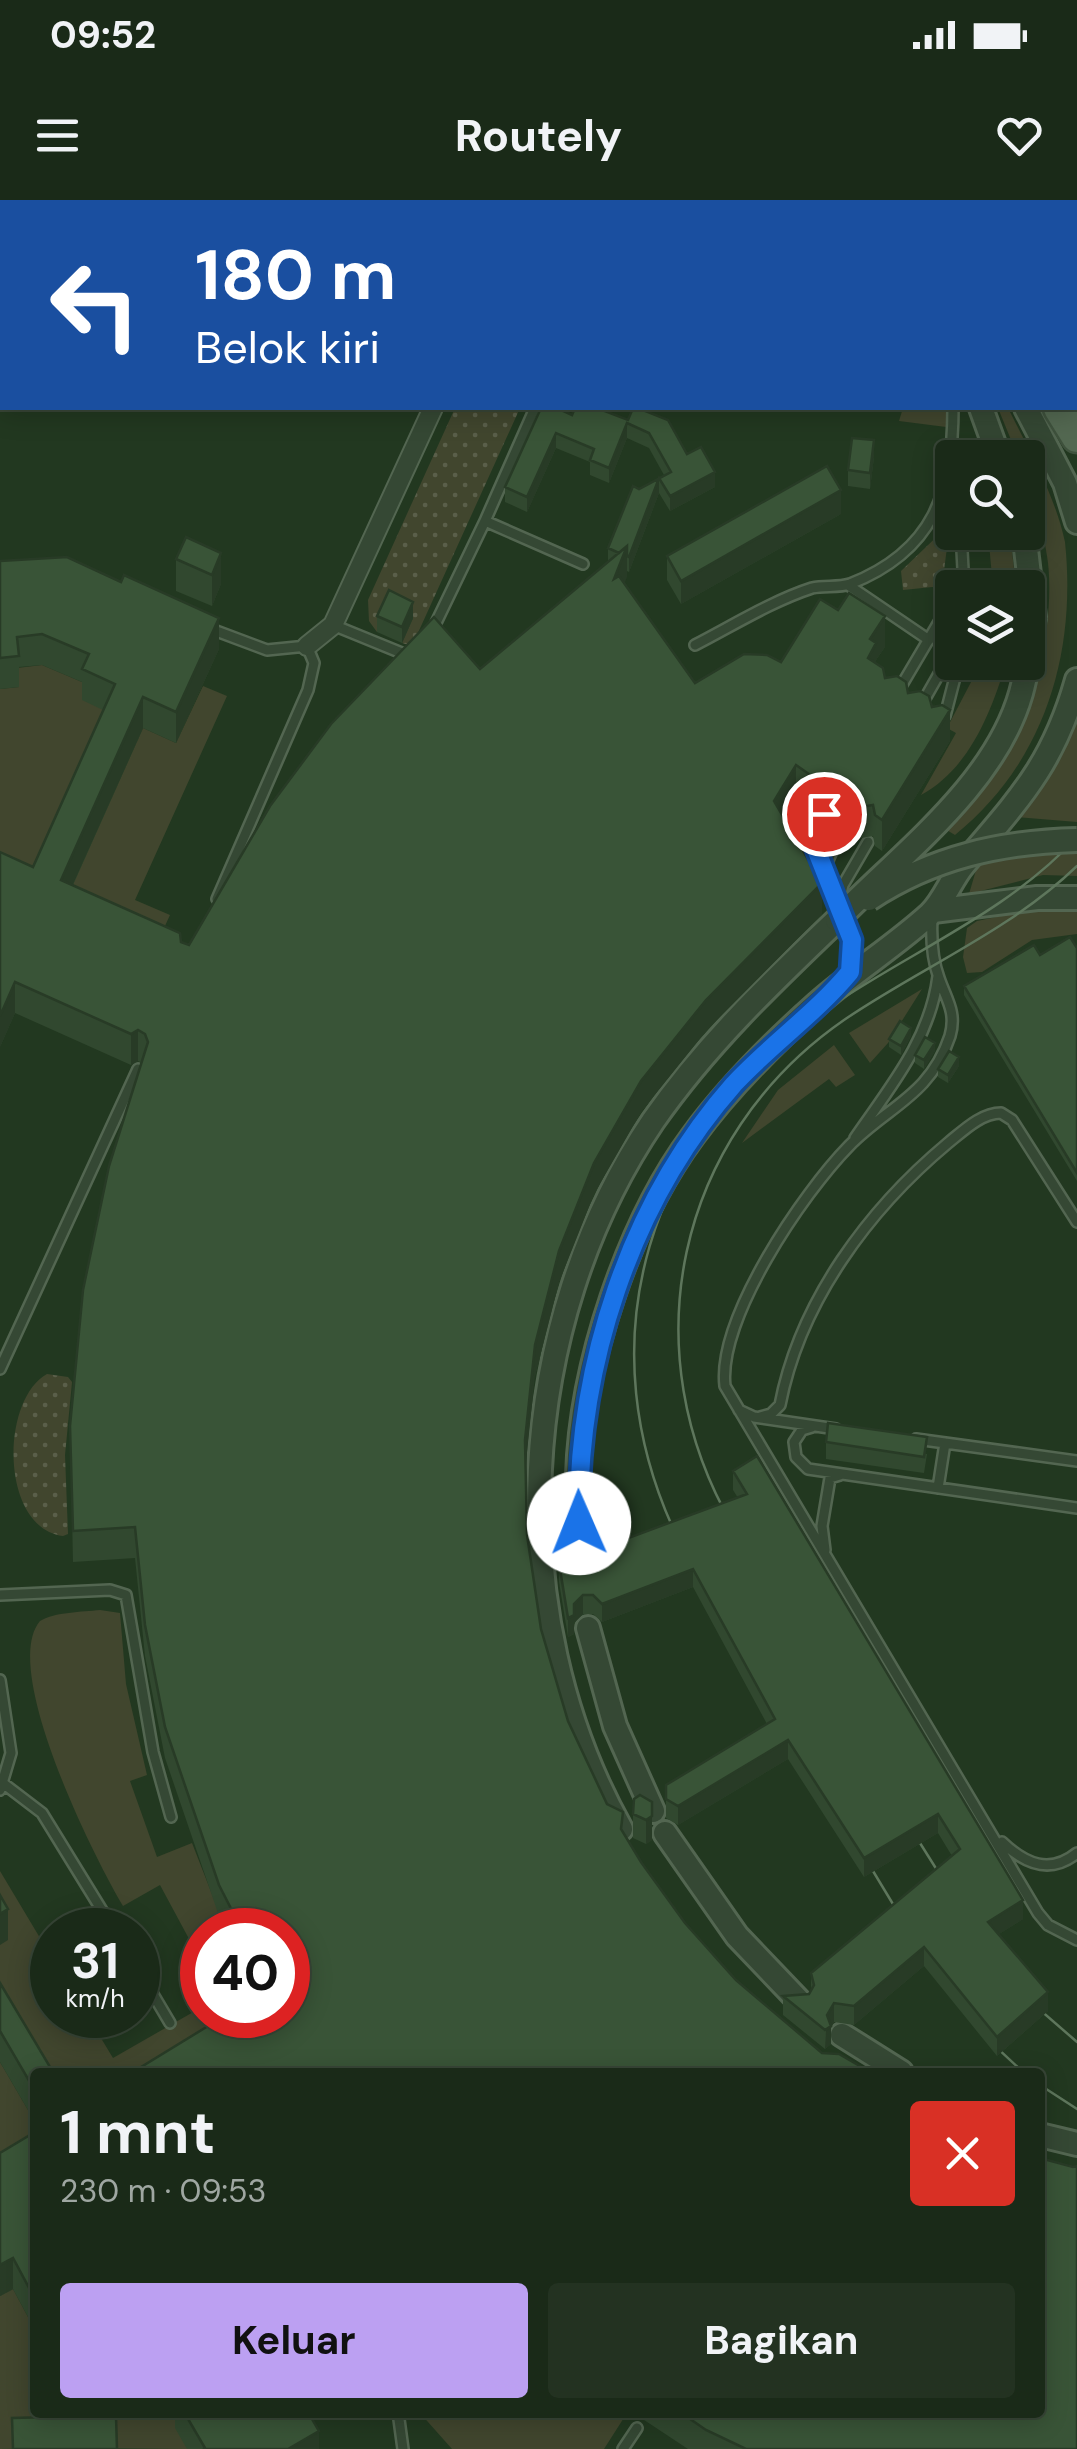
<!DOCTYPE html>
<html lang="id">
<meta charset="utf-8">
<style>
body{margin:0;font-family:"DM Sans",sans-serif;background:#233221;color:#f1f3f6;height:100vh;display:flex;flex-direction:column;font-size:38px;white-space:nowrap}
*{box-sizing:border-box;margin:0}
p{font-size:32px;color:#9fa7a2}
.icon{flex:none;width:55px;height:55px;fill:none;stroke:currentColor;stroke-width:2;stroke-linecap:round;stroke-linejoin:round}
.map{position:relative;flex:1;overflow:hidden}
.details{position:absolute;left:30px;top:1868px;width:1015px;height:350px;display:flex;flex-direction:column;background:#1a2a18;border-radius:10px;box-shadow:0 5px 25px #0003,0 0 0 2px #384637}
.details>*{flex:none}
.banner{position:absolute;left:0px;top:0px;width:1078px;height:210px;box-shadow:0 5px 25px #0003,0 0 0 2px #384637;background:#1a4fa0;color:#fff;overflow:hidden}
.controls{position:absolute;left:935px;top:240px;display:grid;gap:20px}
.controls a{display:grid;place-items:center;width:110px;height:110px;border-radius:10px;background:#1a2a18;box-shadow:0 5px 25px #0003,0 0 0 2px #384637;font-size:50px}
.speed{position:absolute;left:30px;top:1708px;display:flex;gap:20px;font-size:50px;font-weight:700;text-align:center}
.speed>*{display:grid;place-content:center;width:130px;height:130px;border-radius:50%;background:#1a2a18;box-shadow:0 5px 25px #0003,0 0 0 2px #384637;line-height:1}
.speed small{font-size:25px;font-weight:400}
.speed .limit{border:15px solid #d22;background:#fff;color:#111}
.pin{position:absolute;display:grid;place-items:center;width:85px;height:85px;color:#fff;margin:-42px;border:5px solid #fff;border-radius:50%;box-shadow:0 2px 10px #0007}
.me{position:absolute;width:110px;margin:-55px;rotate:359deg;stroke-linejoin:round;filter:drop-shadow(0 0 8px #0008)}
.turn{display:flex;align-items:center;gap:35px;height:210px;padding:0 30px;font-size:45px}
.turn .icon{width:130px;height:130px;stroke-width:2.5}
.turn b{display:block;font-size:70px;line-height:85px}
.round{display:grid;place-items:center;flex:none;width:105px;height:105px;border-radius:10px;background:#233221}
.head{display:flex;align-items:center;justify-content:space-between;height:170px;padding:0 30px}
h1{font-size:60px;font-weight:700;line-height:75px}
.button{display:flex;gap:20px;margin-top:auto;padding:20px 30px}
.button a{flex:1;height:115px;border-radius:10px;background:#bca0f2;color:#111;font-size:40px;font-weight:700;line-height:115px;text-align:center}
.button a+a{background:#233221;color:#f1f3f6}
.status{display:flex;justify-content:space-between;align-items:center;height:70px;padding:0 50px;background:#1a2a18;direction:ltr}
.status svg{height:28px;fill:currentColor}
header{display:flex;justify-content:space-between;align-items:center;height:130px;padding:0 30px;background:#1a2a18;font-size:45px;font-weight:700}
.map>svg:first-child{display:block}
.grass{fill:url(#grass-dots)}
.green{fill:#41462e}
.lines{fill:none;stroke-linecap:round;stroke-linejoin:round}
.service-casing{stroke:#536651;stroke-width:14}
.minor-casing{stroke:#536651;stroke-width:22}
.tertiary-casing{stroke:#536651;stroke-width:28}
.primary-casing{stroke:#3f523d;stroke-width:35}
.service{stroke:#354834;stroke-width:9}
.minor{stroke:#354834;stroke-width:18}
.tertiary{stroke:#354834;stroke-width:22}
.primary{stroke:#536851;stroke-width:30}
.tram{stroke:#5e765c;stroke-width:2.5}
.tertiary-bridge-casing{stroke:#536651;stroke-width:28;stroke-linecap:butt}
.tertiary-bridge{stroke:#354834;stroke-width:22}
.wall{fill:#31482f}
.shaded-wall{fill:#283b26}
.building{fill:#395437;stroke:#283b26;stroke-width:2.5}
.route-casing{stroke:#114b97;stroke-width:25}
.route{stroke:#1a73e8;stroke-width:18}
</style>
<div class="status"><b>09:52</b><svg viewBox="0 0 49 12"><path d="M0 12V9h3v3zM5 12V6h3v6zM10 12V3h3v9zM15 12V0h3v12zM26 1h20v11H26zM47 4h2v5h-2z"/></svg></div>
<header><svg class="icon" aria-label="menu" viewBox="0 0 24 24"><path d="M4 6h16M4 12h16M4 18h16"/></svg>Routely<svg class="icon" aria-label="heart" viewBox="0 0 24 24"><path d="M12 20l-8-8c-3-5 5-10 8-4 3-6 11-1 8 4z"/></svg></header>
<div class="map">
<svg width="1077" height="2249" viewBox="0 0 1077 2249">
<defs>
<pattern id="grass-dots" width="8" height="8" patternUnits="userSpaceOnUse" patternTransform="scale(2.5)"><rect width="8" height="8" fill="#41462e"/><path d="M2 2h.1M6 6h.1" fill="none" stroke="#5a5f4a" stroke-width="1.8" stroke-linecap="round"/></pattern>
</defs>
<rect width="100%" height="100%" fill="#223820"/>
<!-- grass -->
<path class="grass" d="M549,0H708L548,2Z
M455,208H520L412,446L402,443L413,418L377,432L369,421L368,400Z
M950,324L942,386L903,390L901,371Z
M47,1174L68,1177L72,1182L65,1255L68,1334L63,1336C0,1328 0,1200 47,1174Z"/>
<!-- green -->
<path class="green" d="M903,208H947L946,227L899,221Z
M998,208H1008C1029,250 1055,295 1065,342C1077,456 1043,564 955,635L945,629C970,593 998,558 1020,521C1043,482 1053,408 1048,363C1044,327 1028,294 1028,258L1018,257Z
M988,333H1010L1016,387H993Z
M981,463H1006C991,513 969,569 921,595L956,533L947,528Z
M42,465L89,485L115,515L33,698L0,683V489L19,487L17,468Z
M203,486L227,496L135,700L170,715L153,752L61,711L143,528L176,543Z
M1077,519V622L1016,617L1066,547Z
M1049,650H1077V676L1043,675L969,694L979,660Z
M1050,706H1077V734L1032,740L982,772L967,773L963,757L967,728L977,721Z
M922,789L888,843L870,863L849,833Z
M834,845L855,875L836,887L829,879L742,943L778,890Z
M100,1410L120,1413L126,1484L147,1575L130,1581L157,1657L192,1643L226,1730H202V1763L160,1685L123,1706C92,1654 0,1468 40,1421C55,1412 82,1412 100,1410Z
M0,1671L52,1758V1815H87L113,1858L202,1807V1815H252L183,1872H35L0,1814Z
M0,1862L35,1922V1963L0,1984Z
M13,2089L35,2130V2212L51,2213L52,2248L0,2249V2096Z
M75,2213H200L187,2249L75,2248Z
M420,2213H627L604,2249H452Z"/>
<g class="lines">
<defs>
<path id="service" d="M816,0L817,2
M733,2L737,0
M535,208L485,321L583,364
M961,332L964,388
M848,385L929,440
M333,425L409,456
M211,429L267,450L307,446L314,463L308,490L217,699
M432,431L485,321
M695,445C732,426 772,401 812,388C824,385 838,388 850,384C934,351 953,292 953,208
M900,488L952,400
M923,502L952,451
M945,516L959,462
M823,614L814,644L825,676
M846,628C840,639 830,651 827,664C819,701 862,731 850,771
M839,702L843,685L868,642
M932,717C931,737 932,759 939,778C946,799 957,812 950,836C930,896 888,906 849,946C803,993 717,1119 725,1186L1038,1713L1048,1725L1077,1740
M855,938C890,887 930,840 938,776
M0,1169L138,869
M739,1210L754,1217L836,1229
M760,1217L771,1214L780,1205C800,1101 869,1009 948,943C963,931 981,913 1001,913L1012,920L1077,1022
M812,1227L802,1230L794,1242L796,1257L808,1269L1077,1308
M916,1239L1077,1261
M938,1288L945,1243
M825,1350L822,1326L830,1278L840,1275
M0,1395L110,1390L126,1395L153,1552L171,1617
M0,1480L11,1553L0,1590
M4,1584L42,1613L114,1730
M1002,1642C1025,1664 1050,1675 1077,1653
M138,1769L170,1823
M398,2212L403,2249
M623,2249L637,2228"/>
<path id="minor" d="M524,2L525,0
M307,446L333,425L433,208"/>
<path id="tertiary" d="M913,0L914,2
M981,208L999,258
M1026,208L1065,283L1077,322
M1024,332L1034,417
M933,711L1037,698H1077
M581,1374C580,1341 578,1308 578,1276C581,1166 628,1024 693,936C729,887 772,844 817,804C853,772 895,746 930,714C944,701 951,679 964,664C1019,599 1053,565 1077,480
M588,1428L615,1526L653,1611
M621,1629C500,1414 515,1125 653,921C706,845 770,784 837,720
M665,1633L737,1736L799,1801
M842,1835L901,1872
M1040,1935L1077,1944"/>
<path id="primary" d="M936,0L938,2
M1059,208L1077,237"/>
</defs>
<!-- service casing -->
<use href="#service" class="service-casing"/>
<!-- minor casing -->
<use href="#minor" class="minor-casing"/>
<!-- tertiary casing -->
<use href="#tertiary" class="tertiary-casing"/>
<!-- primary casing -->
<use href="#primary" class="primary-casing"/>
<!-- service -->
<use href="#service" class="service"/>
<!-- minor -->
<use href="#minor" class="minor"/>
<!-- tertiary -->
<use href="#tertiary" class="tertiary"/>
<!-- primary -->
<use href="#primary" class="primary"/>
<!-- tram -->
<path class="tram" d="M1000,0L1002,2
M1020,0L1021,2
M1075,93L1077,97
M1075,125L1077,128
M734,1328C630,1152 675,937 844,820C920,768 1010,731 1077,666
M682,1347C579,1142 648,931 834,804C916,749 1009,711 1077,637
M920,1643L952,1694
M873,1671L908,1729
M1024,1796L1077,1842
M980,1832L1023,1872
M1040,1885L1077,1909"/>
<defs>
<path id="tertiary-bridge" d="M869,699C933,657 1001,642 1077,640
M837,720C901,654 995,585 1021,493C1028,468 1031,442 1034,417"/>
</defs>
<!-- tertiary-bridge casing -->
<use href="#tertiary-bridge" class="tertiary-bridge-casing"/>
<!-- tertiary-bridge -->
<use href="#tertiary-bridge" class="tertiary-bridge"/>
</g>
<!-- wall -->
<path class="wall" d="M572,215L628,220L687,254L715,287L670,311L659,293L629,372L627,371L624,384L695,483L781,462L885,447L876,460V463L885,478L932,507L950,541L882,651L875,646L873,636L861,638L853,632L851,622L839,624L830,618L828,608L816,610L796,596L783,617L822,714L706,831L641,912L594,994L559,1082L535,1176L288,1815V1730H226L219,1716L165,1558L145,1456L135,1358L73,1362L70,1226L142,863L138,861L131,865L15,813L0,847L33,667L103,510L82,500V482L42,465L19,467V487L0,489V361L219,449L176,543L143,528L73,685L181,742L189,745L480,469L608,361V348L639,289L664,275L649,248L627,238L609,283L590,275V262L556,248L527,312L505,302V287Z
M874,257L870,289L848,286V270Z
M841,314L681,404L667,380V356Z
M186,337L221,384L212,406L176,391V359Z
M377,416L413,418L402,443L377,432Z
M1077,748V981L964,795V786L1040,755Z
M911,836L901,855L889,847V839Z
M935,851L924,869L915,863V855Z
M959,866L948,883L938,877V869Z
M826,1242L927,1254L924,1273L826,1259Z
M733,1271L1023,1719L999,1734L1048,1811L997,1856L924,1766L854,1825L834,1822L831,1828V1844L825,1849L783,1815V1796L809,1794L811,1790V1773L952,1656L938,1633L864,1677L788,1559L678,1625L666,1618V1585L767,1524L693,1387L602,1422L593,1414H583L574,1423V1434L568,1437L559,1382V1363L575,1369L588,1368L738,1298L733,1290Z
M640,1595L652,1640L646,1644L633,1638V1614Z
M0,1783L35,1872V1922L0,1862Z
M35,1932V2130L13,2089L0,2096Z
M175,2212H308L319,2249H187L175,2228Z
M632,2212H1040L1077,2249H688Z"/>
<!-- shaded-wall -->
<path class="shaded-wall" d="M627,223V238L609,283V268Z
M556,233V248L527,312V297Z
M874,240V257L870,289V273Z
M715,272V287L670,311V296Z
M659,278V293L629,372V357Z
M841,290V314L681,404V381Z
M627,346V377L614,410V379Z
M221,353V384L212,406V375Z
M413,402V418L402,443V427Z
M885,416V447L876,460V474L868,458L870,439Z
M219,418V449L176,543V512Z
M143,497V528L61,711V680Z
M950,510V541L882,651V620Z
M796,565V596L774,632V601Z
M822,683V714L706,831L641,912L594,994L559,1082L535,1176L525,1271V1240L535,1145L559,1051L594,963L641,881L706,800Z
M15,782V813L0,847V816Z
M911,828V836L901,855V846Z
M138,830V861L131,865V834Z
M935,843V851L924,869V860Z
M959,857V866L948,883V875Z
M693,1369V1387L602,1422V1404Z
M583,1395V1414L574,1423V1434L568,1437V1418L574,1404Z
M788,1540V1559L678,1625V1606Z
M938,1614V1633L864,1677V1658Z
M652,1616V1640L646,1644V1620Z
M1023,1700V1719L988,1741V1722Z
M8,1709V1740L0,1745V1714Z
M924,1747V1766L854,1825V1806Z
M1048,1792V1811L997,1856V1837Z
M834,1803V1822L831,1828V1844L825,1849L827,1815Z
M13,2058V2089L0,2096V2065Z
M319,2231V2249H288Z"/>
<!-- building -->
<path class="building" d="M541,208H557L572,215L575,208H597L628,220L633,208H638L668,220L687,254L701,247L715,272L670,296L659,278L629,357L627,356V346L619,353L608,348L633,286L639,289L671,272L649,233L627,223L609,268L590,260L594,249L556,233L527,297L505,287Z
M852,238L874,240L870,273L848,270Z
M827,266L841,290L681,381L667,356Z
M186,337L221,353L212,375L176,359Z
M627,346L614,379L619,376L695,483L744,454L767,455L781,462L820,399L838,410L849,393L885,416L870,439L876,443L868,458L883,468L885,478L897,476L906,482L908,493L920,491L929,496L932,507L942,505L950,510L882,620L875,615L873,605L861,607L853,601L851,591L839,593L830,587L828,577L816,579L796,565L774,601L822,683L706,800L641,881L594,963L559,1051L535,1145L525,1240L527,1335L541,1429L568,1521L607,1604L623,1612L621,1629L641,1662L685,1723L736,1780L822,1853L839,1854L870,1872H133L226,1815H288V1730H242L219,1685L165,1527L145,1425L135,1327L73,1331L70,1226L83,1090L109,966L148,842L145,834L138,830L131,834L15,782L0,816V652L33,667L115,484L82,469L89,454L42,434L17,437L19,456L0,458V361L67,357L121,382L124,375L219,418L176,512L143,497L61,680L180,733L181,742L189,745L270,606L331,524L434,417L480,469Z
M389,390L413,402L402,427L377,416Z
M1070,737L1077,748V973L964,786L1034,745L1040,755Z
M900,821L911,828L901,846L889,839Z
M925,837L935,843L924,860L915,855Z
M949,851L959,857L948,875L938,869Z
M828,1223L927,1237L924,1257L826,1242Z
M757,1256L1023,1700L988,1722L1048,1792L997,1837L924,1747L854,1806L834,1803L827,1815L831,1826L825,1830L783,1796L809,1794L814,1785L811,1773L960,1649L938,1614L864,1658L788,1540L678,1606L666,1599V1585L775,1519L693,1369L602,1404L593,1395H583L574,1404V1415L568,1418L559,1363L567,1360L575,1369L588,1368L596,1350L747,1294L733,1271Z
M640,1595L652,1602V1616L646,1620L633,1614L634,1599Z
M0,1695L8,1709L0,1714Z
M0,1783L53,1872H35V1891L0,1831Z
M35,1932V2044L32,2046L35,2051V2099L13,2058L0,2065V1953Z
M1040,1958L1073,1967L1077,1966V2249H746L706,2230L680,2212H1040Z
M52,2212H75V2216H116L117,2249H13L12,2218L52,2217Z
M184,2212H308L319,2231L288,2249H203L205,2248Z"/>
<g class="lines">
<defs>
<path id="route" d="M579,1323C577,1167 629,1003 734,884C770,845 816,813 850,772L852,740L814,644L824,614"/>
</defs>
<!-- route casing -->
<use href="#route" class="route-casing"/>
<!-- route -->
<use href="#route" class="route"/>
</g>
</svg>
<div class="controls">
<a><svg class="icon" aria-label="search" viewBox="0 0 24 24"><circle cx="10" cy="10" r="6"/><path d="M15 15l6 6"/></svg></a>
<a><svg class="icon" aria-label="layers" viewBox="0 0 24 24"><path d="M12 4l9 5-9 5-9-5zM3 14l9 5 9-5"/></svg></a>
</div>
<div class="speed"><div>31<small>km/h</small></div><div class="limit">40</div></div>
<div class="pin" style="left:824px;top:614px;background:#d93025"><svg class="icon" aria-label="arrive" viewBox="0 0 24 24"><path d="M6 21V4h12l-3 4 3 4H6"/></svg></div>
<svg class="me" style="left:579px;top:1323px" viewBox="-20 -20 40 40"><circle r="19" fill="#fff"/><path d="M0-13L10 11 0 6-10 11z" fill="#1a73e8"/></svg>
<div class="banner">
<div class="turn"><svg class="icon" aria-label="left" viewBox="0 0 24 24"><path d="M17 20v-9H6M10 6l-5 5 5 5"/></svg><div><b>180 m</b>Belok kiri</div></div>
</div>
<section class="details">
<div class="head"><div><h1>1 mnt</h1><p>230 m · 09:53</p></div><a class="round" style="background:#d93025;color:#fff"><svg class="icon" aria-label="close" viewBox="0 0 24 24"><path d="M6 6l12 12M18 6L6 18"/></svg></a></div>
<div class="button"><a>Keluar</a><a>Bagikan</a></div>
</section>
</div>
